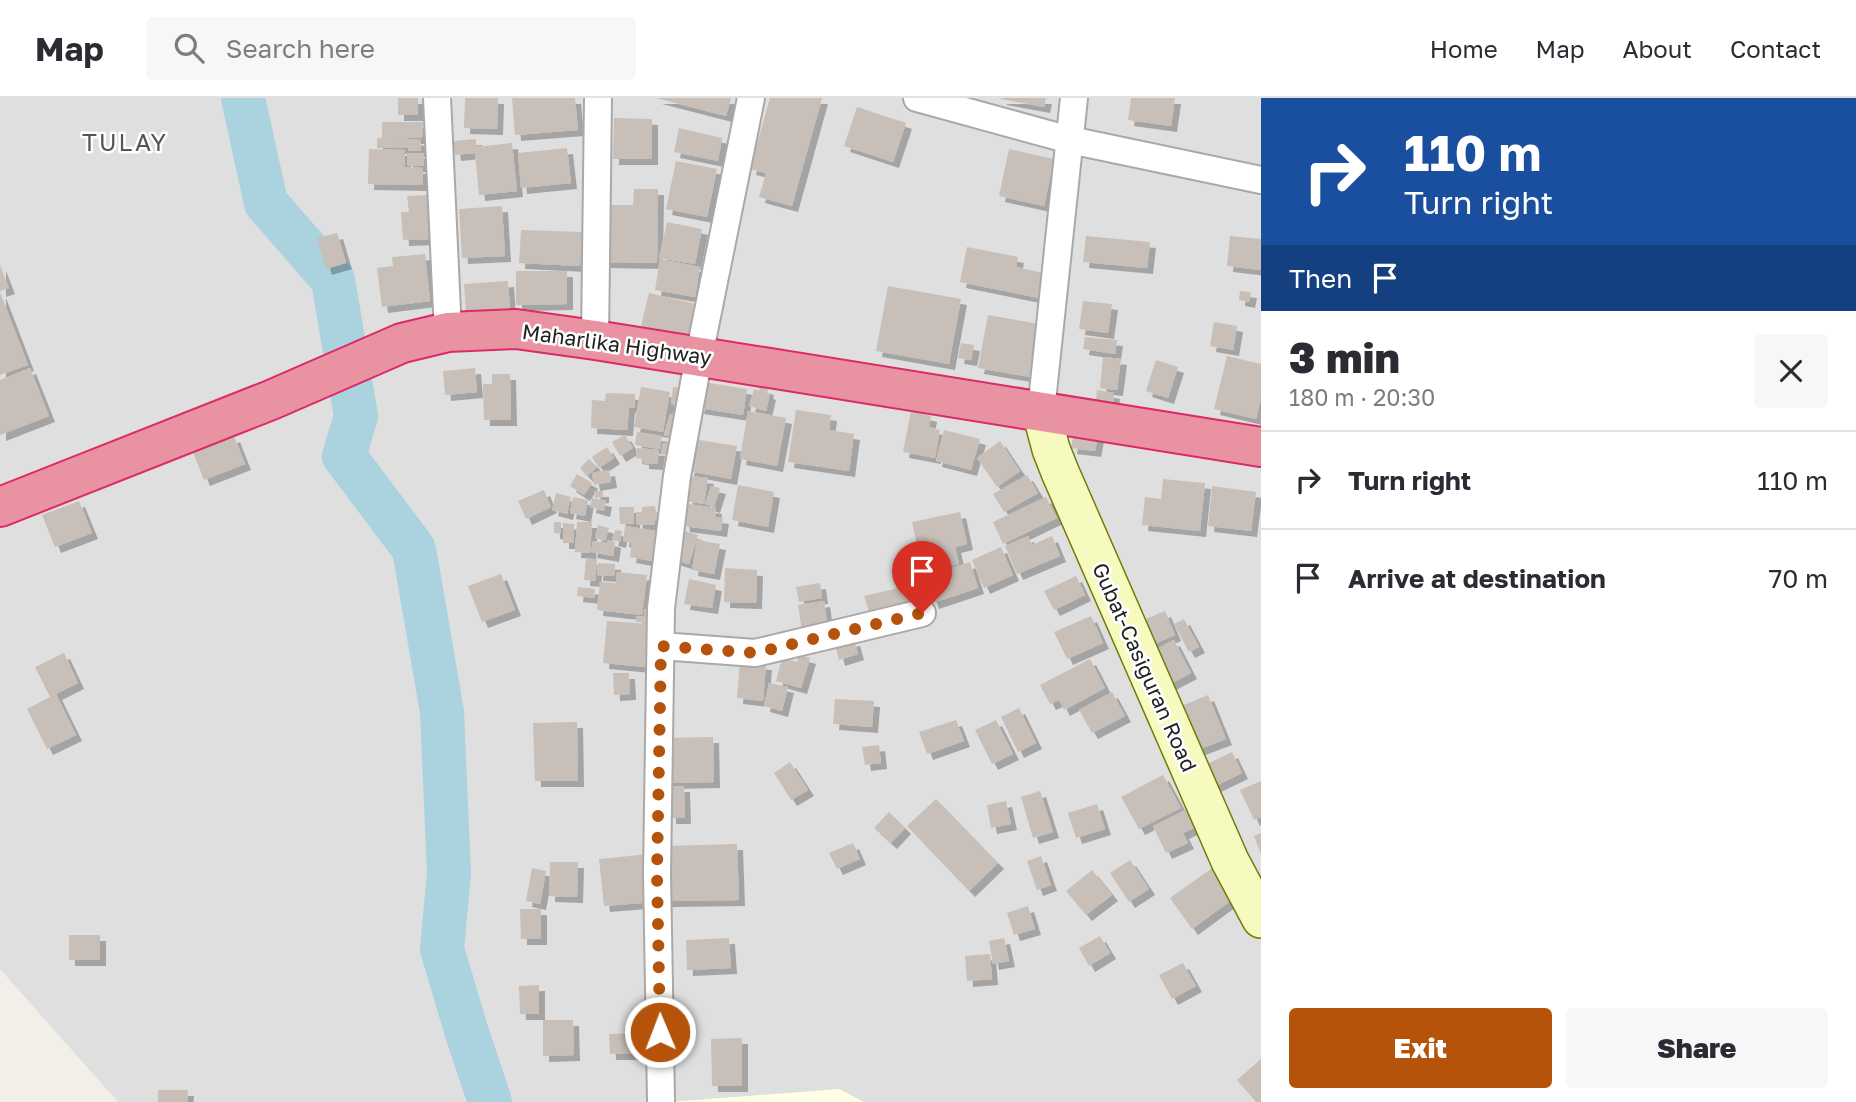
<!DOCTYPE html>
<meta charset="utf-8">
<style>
body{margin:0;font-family:"Golos Text",sans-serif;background:#f7f7f7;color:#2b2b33;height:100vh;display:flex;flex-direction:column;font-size:26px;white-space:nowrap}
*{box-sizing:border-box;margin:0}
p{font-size:23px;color:#7c7c81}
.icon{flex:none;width:38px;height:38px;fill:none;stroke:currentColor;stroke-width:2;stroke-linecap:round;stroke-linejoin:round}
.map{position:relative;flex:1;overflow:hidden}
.drawer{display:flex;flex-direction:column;background:#fff;width:595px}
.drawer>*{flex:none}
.hud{background:#1a4fa0;color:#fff;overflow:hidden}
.pin{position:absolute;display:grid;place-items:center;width:60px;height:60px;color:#fff;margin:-72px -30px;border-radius:50% 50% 50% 0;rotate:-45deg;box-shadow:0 0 7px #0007}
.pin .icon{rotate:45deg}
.me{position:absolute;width:77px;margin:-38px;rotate:359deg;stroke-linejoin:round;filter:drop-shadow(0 0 5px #0008)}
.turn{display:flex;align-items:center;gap:24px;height:147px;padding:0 28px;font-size:32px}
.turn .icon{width:91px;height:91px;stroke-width:2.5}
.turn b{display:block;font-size:49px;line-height:60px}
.then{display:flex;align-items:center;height:66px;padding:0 28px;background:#0003;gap:14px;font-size:26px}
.round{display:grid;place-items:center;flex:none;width:74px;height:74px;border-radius:7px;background:#f7f7f7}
.head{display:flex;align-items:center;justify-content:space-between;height:119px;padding:0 28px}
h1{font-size:42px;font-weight:800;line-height:52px}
.cta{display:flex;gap:14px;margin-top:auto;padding:14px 28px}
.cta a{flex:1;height:80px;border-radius:7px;background:#b45309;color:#fff;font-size:28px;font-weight:800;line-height:80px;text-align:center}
.cta a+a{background:#f7f7f7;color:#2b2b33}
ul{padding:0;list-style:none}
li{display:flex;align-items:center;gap:21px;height:98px;padding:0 28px;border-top:2px solid #e1e1e2}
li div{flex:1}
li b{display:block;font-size:26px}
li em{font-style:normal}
header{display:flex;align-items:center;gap:42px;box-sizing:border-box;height:98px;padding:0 35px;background:#fff;border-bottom:2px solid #e1e1e2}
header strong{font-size:33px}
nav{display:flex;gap:38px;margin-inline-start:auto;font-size:24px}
.search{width:490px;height:63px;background:#f7f7f7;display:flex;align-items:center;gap:18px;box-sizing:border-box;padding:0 24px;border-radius:7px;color:#7c7c81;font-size:26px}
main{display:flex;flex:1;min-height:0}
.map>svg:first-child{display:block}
.residential{fill:#e0dfdf}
.education{fill:#ffffe5}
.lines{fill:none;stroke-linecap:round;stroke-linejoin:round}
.river{stroke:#aad3df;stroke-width:44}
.building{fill:#c7bfb8;filter:url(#shadow)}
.street-casing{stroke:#a9a9a9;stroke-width:30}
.secondary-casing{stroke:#707d05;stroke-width:40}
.highway-casing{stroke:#dc2a67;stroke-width:42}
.street{stroke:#fff;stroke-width:26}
.secondary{stroke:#f7fabf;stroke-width:37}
.highway{stroke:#e892a2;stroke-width:38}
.route{stroke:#b45309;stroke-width:12;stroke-dasharray:0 21.6}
.labels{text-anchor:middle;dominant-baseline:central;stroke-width:5;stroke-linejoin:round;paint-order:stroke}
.street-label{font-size:21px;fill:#222;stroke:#fff}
.quarter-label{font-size:24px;letter-spacing:2px;fill:#555;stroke:#fff}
</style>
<header>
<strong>Map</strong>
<div class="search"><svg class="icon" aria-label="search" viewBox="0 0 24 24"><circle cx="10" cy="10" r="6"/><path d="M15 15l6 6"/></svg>Search here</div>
<nav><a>Home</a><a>Map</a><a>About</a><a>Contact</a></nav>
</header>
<main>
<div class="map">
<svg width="1261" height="1004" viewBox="0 0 1261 1004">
<defs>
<filter id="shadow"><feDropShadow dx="6" dy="6" stdDeviation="0" flood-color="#0004"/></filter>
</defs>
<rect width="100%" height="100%" fill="#f2efe9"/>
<!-- residential -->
<path class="residential" d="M0,0H1261V1004H118L0,871Z"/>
<!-- education -->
<path class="education" d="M839,991L864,1004H669Z"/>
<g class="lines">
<!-- river -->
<path class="river" d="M243,0L266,105L333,182L356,318L344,358L414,451L442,614L449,775L442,851L467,935L490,1004"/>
</g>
<!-- building -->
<path class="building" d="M398,0H418V17H398Z
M465,0H498L497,31L464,30Z
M512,0H575L578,32L515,37Z
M656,0H731L726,18Z
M770,0H822L792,108L759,99L766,75L750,71Z
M1001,0H1046L1044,9L1001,1Z
M1131,0H1175L1171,28L1128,22Z
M857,9L906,25L893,64L844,48Z
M614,20L652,21V61H613Z
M382,24H423L422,40H396L421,42V53H408V50H377V40H382Z
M679,30L722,40L718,63L674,54Z
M476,41V49L512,45L517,93L479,97L475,55L455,57L453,43Z
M567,50L571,85L521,90L518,55Z
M369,51L405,52V69L423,70V87L368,86Z
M1009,51L1054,61L1044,108L999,98Z
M407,55H424V68H407Z
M676,63L717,71L707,119L666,111Z
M634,91H658L657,165L601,164L602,107H633Z
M427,97L430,141L403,142L401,114H409L407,98Z
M502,108L505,158L462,160L459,111Z
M667,124L702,131L695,166L659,160Z
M521,132L582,134L580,168L519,165Z
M337,135L346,165L326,171L317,140Z
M1086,138L1150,144L1147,170L1083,164Z
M1230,138L1261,141V172L1227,168Z
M967,149L1018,159L1016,169L1043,175L1039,200L960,184Z
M425,156L430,203L382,209L377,170L393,168L392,159Z
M660,161L700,169L695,199L655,192Z
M0,167L9,190L0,193Z
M516,173H567V206L516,207Z
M508,183L510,213L466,215L464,186Z
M888,188L961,201L949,266L876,253Z
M1240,193L1251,194L1249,204L1239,202Z
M0,194L28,267L0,277Z
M649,195L696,206L688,239L641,228Z
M1083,203L1112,206L1108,235L1079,231Z
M988,217L1039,226L1030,279L978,270Z
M1214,224L1237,228L1233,252L1210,248Z
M1085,239L1117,242L1115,256L1083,251Z
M961,245L974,247L971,262L958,260Z
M1227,258L1261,266V300L1256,321L1214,311Z
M1103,259L1121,261L1117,292L1100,290Z
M1156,262L1178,269L1168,300L1146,293Z
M30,270L49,318L0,337V282Z
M475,270L477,294L445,297L443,273Z
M492,276H510L511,322H484L483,286H492Z
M703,284L747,291L743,317L698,310Z
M641,289L670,294L663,334L634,329Z
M673,289L686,291L684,308L671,306Z
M760,289L768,291L767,295L770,296L766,313L749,308L754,291L759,293Z
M1097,292L1114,295L1113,305L1096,303Z
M606,295L635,296V310L629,309L627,332L591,330L592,302L605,303Z
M796,312L831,317L829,332L854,336L849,373L788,364Z
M748,313L786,320L777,368L740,361Z
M911,313L931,318L929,329L940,332L935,360L903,354Z
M670,316L680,318L675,340L664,337Z
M944,332L980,341L971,372L936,363Z
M637,334L662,338L660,351L635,347Z
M1074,334L1098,338L1095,353L1071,350Z
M625,337L633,350L620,358L612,344Z
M234,338L245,366L204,382L193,354Z
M693,341L737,348L731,381L688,373Z
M1000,343L1020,373L997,389L977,360Z
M663,345L670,346L669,357L661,356Z
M607,349L614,360L599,370L592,359Z
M637,350L659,352L657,366L643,365V361L636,360Z
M589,361L597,369L587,378L580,370Z
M609,372L611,384L594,387L592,375Z
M577,376L592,385L584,397L570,388Z
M1027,377L1038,395L1004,414L993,396Z
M690,378L708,380L704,406L686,403Z
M1163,381L1205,385L1200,433L1142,427L1145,399L1161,401Z
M738,387L774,394L768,429L732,422Z
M711,388L720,390L714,409L705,406Z
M1212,388L1256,394L1251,433L1208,428Z
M544,392L551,409L526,421L518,403Z
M594,393H603V399L595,400Z
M556,395L571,399L567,416L552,412Z
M573,399L588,402L585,418L570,415Z
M1046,399L1057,420L1003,446L993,424Z
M592,400L606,403L604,413L590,409Z
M79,403L92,435L55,449L42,417Z
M681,405L716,410L715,419L723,420L721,433L684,428Z
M655,408L656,414H664V423H655V427H637L636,414H642V409Z
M619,409H634V426H620Z
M960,414L967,446L955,449L959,466L923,474L912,424Z
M554,424H561V436L554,435Z
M577,424H592L590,455L575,454Z
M563,425L574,426L573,445H563Z
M598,427L609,430L605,443L595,440Z
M625,428L663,434L657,464L630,459L632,445L623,443Z
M615,432L622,433L620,444L612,442Z
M682,432L698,437L689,466L673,461Z
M1028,438L1032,447L1052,438L1060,458L1017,476L1005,448Z
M608,442L615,444L613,458L591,454L593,443L607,445Z
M697,442L720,446L714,476L692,472Z
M1001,449L1013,477L984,490L972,462Z
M586,461H597L595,483L584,482Z
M970,464L978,490L933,505L924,479Z
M598,465L615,466L614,478L597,477Z
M725,470L757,472L756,505L724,504Z
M617,474L647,477L642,517L597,512L600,484L616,485Z
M501,476L515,512L482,524L468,488Z
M1076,478L1085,497L1054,512L1044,493Z
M689,481L716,487L712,510L684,506Z
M820,485L822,500L799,504L796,489Z
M911,487L916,506L870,517L864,498Z
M578,489L595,491L594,500L577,498Z
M824,503L828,530L802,533L798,507Z
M644,511H653L652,525L636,524V518L649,519L644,517Z
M1165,513L1175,537L1145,550L1134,526Z
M1091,518L1103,545L1067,561L1054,534Z
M1184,521L1199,549L1189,554L1174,526Z
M607,523L649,526L645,569L603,565Z
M854,542L858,556L839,562L835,546Z
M1174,542L1191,575L1166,588L1149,555Z
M64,555L78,585L56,596L76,637L47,651L27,611L50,599L35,569Z
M799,557L810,560L801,590L776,583L782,560L797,564Z
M1090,561L1105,590L1064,612L1059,602L1050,606L1040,587Z
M740,564L766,566L763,603L737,600Z
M613,575H629L630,596L614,597Z
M769,585L788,589L782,613L764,608Z
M1112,594L1125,618L1092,635L1079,612Z
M1208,597L1226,641L1197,652L1179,609Z
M835,601L874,603L872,629L833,626Z
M1019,610L1036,645L1018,654L1001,619Z
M956,622L964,643L927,656L919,634Z
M996,622L1013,656L992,666L975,632Z
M577,624L578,683H535L533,625Z
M713,639L714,684L666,685L665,640Z
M879,647L881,665L865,667L862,649Z
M1232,654L1242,675L1213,689L1203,668Z
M790,664L808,692L791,702L774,675Z
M1163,677L1181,710L1139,731L1121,699Z
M1261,683V719L1254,722L1240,692Z
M670,688H684L685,720H670Z
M1040,693L1053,734L1033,740L1021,699Z
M936,701L998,765L969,793L907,728Z
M1006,703L1011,726L991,730L987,707Z
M1097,706L1105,731L1076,740L1068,715Z
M1187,711L1196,729L1183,735L1188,745L1166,755L1153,728Z
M889,714L905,730L891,745L874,730Z
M1261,735V756L1254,738Z
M853,745L860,761L837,771L829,755Z
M737,746L739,802L666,803L665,748Z
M650,756L654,804L604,808L599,761Z
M1041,758L1051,787L1037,792L1027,763Z
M1130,762L1149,791L1129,804L1110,775Z
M550,764H578L577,799L549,798Z
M1215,768L1237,798L1192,831L1170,800Z
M532,770L546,773L540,806L526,803Z
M1092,772L1112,797L1086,817L1066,793Z
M1028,808L1035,831L1014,837L1007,815Z
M520,811H541V841H521Z
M69,837H100V862H69Z
M1100,838L1110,855L1089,868L1079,850Z
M729,840L731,870L687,872L686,842Z
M1004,840L1009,863L993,866L989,843Z
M990,856L992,881L967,883L965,858Z
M1183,865L1196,888L1172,901L1159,877Z
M539,887V916H520L519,888Z
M543,922H573L574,957L543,958Z
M643,935V956H610L609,936Z
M742,940V988H712L711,941Z
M1261,961V1003L1256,1004L1237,982Z
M158,992H188L187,1004H158Z"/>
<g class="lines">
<defs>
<path id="street" d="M437,0L448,234
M917,0L1070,42L1261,82
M595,242L598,0
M1041,313L1074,0
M661,548L755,555L922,515
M661,1002L657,776L661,510L677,378L699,258L751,0"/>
<path id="secondary" d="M1041,313L1051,351L1060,374L1230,763L1261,821"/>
<path id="highway" d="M0,409L271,302L402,245L448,234L516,231L595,242L1261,349"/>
</defs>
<!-- street casing -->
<use href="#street" class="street-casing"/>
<!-- secondary casing -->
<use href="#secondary" class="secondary-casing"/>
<!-- highway casing -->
<use href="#highway" class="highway-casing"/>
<!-- street -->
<use href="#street" class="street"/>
<!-- secondary -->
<use href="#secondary" class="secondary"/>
<!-- highway -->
<use href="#highway" class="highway"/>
</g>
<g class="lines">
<!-- route -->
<path class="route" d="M660,934L657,776L661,548L755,555L922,515"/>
</g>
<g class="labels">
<!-- street labels -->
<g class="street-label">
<text transform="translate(617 246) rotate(8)">Maharlika Highway</text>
<text transform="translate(1145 569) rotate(66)">Gubat-Casiguran Road</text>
</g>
<!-- quarter labels -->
<g class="quarter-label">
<text x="125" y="43">TULAY</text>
</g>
</g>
</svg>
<div class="pin" style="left:922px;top:515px;background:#d93025"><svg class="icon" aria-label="arrive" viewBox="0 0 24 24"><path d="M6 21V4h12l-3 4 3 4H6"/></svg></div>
<svg class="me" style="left:660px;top:934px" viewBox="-20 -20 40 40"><circle r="17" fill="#b45309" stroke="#fff" stroke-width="3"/><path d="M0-11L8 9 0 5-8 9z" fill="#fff"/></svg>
</div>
<section class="drawer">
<div class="hud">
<div class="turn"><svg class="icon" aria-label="right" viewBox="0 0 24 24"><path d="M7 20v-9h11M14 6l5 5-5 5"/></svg><div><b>110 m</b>Turn right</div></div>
<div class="then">Then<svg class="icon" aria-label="arrive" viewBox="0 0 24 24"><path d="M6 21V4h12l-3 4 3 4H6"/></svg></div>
</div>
<div class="head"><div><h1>3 min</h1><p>180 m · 20:30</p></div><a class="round"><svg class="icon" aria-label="close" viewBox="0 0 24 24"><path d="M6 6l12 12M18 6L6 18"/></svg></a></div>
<ul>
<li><svg class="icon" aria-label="right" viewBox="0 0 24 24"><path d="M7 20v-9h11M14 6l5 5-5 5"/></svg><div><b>Turn right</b></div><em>110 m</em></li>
<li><svg class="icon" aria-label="arrive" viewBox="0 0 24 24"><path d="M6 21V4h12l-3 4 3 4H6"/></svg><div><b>Arrive at destination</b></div><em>70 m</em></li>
</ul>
<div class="cta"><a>Exit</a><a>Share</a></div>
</section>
</main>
